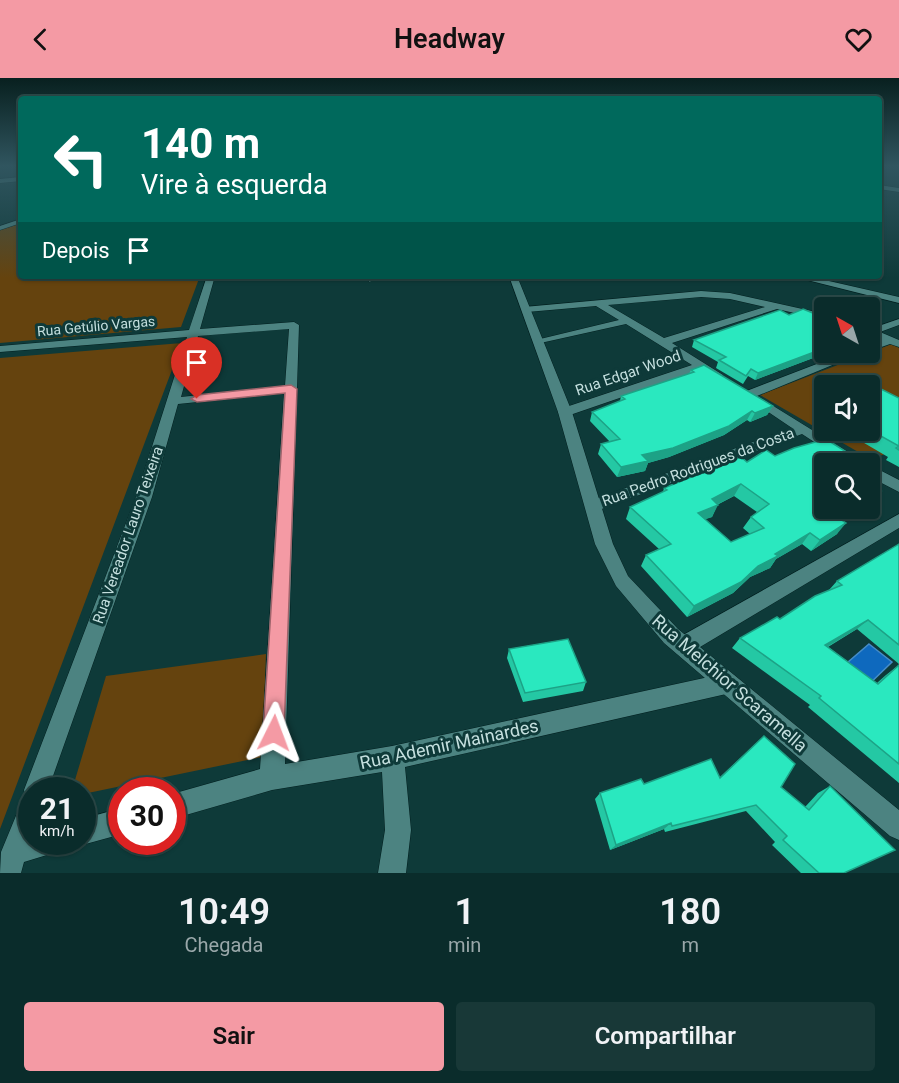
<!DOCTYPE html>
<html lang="pt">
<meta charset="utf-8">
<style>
body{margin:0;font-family:Roboto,sans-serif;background:#183837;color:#f1f3f6;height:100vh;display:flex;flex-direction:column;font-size:22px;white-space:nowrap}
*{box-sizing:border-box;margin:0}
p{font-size:20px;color:#99a7a9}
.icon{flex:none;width:33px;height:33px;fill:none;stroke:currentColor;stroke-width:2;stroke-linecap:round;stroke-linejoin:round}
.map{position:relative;height:795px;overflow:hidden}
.panel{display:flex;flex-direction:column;background:#0a2c2b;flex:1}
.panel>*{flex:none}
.top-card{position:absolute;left:18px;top:18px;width:864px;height:183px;border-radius:6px;box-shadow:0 2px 4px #0004,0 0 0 2px #2a4847;background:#00695c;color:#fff;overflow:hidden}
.needle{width:39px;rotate:321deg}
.buttons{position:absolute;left:814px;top:219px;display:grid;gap:12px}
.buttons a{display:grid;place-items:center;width:66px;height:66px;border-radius:6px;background:#0a2c2b;box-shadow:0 2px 4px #0004,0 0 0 2px #2a4847;font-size:30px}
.speed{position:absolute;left:18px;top:699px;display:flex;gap:12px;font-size:30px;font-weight:700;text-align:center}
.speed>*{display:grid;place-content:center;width:78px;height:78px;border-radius:50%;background:#0a2c2b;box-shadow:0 2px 4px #0004,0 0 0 2px #2a4847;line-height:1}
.speed small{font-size:15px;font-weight:400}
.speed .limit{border:9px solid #d22;background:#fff;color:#111}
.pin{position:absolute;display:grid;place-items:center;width:51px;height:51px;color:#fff;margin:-62px -26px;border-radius:50% 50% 50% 0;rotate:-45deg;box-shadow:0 0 6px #0007}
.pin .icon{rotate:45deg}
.me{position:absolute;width:66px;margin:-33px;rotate:3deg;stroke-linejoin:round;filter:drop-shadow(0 0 4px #0008)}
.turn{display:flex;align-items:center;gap:21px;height:126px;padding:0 24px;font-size:27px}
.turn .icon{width:78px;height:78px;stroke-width:2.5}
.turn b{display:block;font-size:42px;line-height:51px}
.then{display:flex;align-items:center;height:57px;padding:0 24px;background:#0003;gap:12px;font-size:22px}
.eta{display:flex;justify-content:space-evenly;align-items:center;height:102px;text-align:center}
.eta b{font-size:36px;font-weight:600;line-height:42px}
.action{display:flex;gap:12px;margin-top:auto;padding:12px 24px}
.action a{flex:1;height:69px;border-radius:6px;background:#f49aa4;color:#111;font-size:24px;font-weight:600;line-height:69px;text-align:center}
.action a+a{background:#183837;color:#f1f3f6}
header{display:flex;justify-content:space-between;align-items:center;height:78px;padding:0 24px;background:#f49aa4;color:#111;font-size:27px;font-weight:600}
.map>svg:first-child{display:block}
.green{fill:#65430e;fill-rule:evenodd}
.water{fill:#0e69be;stroke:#458cc8;stroke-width:1.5}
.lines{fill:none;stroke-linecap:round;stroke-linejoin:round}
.street-casing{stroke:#021f1f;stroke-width:1}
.secondary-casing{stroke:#021f1f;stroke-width:1}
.street{fill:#4c8381;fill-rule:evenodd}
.secondary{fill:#4c8381;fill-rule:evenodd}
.wall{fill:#24c8a4;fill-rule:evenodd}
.shaded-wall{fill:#1da286}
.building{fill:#2ae8bf;stroke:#1da286;stroke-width:1.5;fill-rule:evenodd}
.route{fill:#f49aa4;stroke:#9f646b;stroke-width:1.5}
.labels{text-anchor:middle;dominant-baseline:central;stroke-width:6;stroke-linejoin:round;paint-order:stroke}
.far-street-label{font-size:14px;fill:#c4dfde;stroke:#0e3a39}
.street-label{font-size:15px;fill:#c4dfde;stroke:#0e3a39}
.near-street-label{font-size:18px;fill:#c4dfde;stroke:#0e3a39}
</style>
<header><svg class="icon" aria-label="back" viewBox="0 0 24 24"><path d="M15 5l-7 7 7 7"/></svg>Headway<svg class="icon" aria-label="heart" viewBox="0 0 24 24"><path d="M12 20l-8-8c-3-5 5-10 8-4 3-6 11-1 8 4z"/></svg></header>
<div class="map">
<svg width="899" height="795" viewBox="0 0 899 795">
<rect width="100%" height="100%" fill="#0e3a39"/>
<!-- green -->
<path class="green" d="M21,145V198H200L181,249L0,265V152Z
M182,265L0,751V280Z
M892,266L899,270V369L872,382L760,317ZM825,308H870V352H825Z
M266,576L262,679L83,716L82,712H72L106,598Z"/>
<!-- water -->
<path class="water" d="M869,566L892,584L865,610L840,591Z"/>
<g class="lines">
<defs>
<path id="street" d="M21,99V103L0,105V101Z
M879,107L899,110V114L879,111Z
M21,141V145L0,152V148Z
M207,198H215L200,251L294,244L299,247L285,686L392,668L727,595L735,598L738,606L735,614L405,689L411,752L406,795H378L385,752L382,694L272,712L172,741V716L260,691L284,315L178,326L152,419L48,712H32V764H64L60,773L24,784L21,795H0L1,774L25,716L24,712L136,419L187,259L0,274V268L189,252ZM289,251L285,308L181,319L198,258Z
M367,198H375L370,204L366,201Z
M791,198H807L899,219V225Z
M701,213L730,215L825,236V242L777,231L672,265L723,297L717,301L701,292L570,337H560L558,334L560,331L692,287L626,246L536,266V262L619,242L596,228L527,234L522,231L524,229ZM701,219L730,221L765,229L664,260L608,227Z
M899,241V247L880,254L899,262V269L890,266L870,273V266L881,262L870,258V251Z
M848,274H864L757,318L867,386H848L802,356L599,432H587L585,428L587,424L792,350L749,321L744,320L742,317L744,314Z
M870,387L899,402V414L870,399Z
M899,436V450L690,575L683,577L676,575L673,568L676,561Z
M122,730V756L82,767L74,764H82V741Z"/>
<path id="secondary" d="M509,198H517L572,334L613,466L628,498L678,551L899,732V762L890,758L664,565L616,508L595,466L558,334Z"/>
</defs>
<!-- street casing -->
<use href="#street" class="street-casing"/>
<!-- secondary casing -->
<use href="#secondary" class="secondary-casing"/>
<!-- street -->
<use href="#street" class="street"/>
<!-- secondary -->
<use href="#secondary" class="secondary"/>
</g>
<!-- wall -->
<path class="wall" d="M694,262L825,274H829L755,302L748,298L743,306L716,290L718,284L692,269Z
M691,292L773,328L767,337L750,344L747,342L724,357L669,379L648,385L645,393L617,399L598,376L601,366L610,364L590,343L592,334L620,323L621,318L689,296Z
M899,320V389L886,382L888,379L842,352H870Z
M775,378L825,386V430H861L842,442L837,456L811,473L802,466L776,481L770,490L750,499L733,515L687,539L641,488L646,477L659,471L626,441L630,429L663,414L664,410L747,384ZM734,418L757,434L751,439L743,450L750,456L731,464L705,441L712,439L717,427Z
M899,466V586L857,551L828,569L877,605L886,597L899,587V705L808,629L810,627L732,570L740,560L780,541L829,512L837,503Z
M509,571L586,604L583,613L523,624L507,580Z
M764,658L781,709L805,729L818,715L830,708L844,795H801L772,767L775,764L746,733L665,754L664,751L610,772L595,721L600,715L644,706L720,699Z"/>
<!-- shaded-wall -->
<path class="shaded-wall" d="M825,270V274H829L755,302L758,295Z
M773,328L767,337L750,344L755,335Z
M752,333L747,342L724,357L669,379L648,385L645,393L617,399L621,389L642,377Z
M741,406L734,418L712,429L718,427L712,439L692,446L698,435L712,421Z
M881,413L872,424L870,425V419Z
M851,430H861L828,450L837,439Z
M846,445L837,456L811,473L820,462Z
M810,455L802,466L776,481L770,490L750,499L733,515L687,539L694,528L758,488L775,476Z
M868,542L857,551L815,576L825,567Z
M671,745L664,751L610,772L616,767Z"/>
<!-- building -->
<path class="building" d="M803,231L825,240V270L758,295L751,291L746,298L719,282L726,279L694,262L780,232L789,237Z
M704,287L773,328L755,335L752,333L729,348L673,370L642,377L648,383L621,389L601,366L620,361L592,334L625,321L621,318L694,294L691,292Z
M877,309L899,320V372L896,370L899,368L870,352V312Z
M826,361L859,382L851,386H825V430H851L837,439L846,445L820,462L810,455L775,476L778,478L758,488L741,504L694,528L646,477L671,466L630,429L667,412L664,410L741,379L747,384L766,372L775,378L794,370ZM741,406L769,426L751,439L764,450L731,464L698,435L718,427L712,421Z
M870,406L881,413L870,419Z
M899,466V567L868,542L825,567L878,606L899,587V686L819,620L821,618L740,560L777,539L780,541L815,518L842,507L837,503Z
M568,561L586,604L525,615L509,571Z
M764,658L795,686L781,709L809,732L830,708L895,772L844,795H819L783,762L787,758L756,727L672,748L671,745L616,767L600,715L641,701L644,706L711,681L720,700Z"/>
<!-- sky -->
<linearGradient id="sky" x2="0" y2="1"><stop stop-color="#08201f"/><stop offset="0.44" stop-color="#30555f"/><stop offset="1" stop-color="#30555f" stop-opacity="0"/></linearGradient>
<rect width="899" height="200" fill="url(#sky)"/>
<!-- route -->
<path class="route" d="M291,307L297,311L284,655L281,662L274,665L267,662L263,655L285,315L197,324L191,321L197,317Z"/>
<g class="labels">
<!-- far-street labels -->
<g class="far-street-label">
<text transform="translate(96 248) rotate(-5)">Rua Getúlio Vargas</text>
</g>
<!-- street labels -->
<g class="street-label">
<text transform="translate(628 295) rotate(-19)">Rua Edgar Wood</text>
<text transform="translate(698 389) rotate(-20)">Rua Pedro Rodrigues da Costa</text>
<text transform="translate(128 457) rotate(-71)">Rua Vereador Lauro Teixeira</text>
</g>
<!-- near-street labels -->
<g class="near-street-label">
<text transform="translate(730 605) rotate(41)">Rua Melchior Scaramella</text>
<text transform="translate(449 666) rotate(-12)">Rua Ademir Mainardes</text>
</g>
</g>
</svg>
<div class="buttons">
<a><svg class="needle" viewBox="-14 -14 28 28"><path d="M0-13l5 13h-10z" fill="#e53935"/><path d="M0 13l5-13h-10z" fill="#99a7a9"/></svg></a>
<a><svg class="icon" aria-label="sound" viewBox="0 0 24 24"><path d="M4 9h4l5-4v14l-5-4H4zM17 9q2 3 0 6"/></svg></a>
<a><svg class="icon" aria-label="search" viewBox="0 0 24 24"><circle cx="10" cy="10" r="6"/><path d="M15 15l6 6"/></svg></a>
</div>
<div class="speed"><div>21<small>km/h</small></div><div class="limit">30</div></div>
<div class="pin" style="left:197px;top:321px;background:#d93025"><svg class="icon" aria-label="arrive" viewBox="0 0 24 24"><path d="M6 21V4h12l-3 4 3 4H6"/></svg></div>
<svg class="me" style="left:274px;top:655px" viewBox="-20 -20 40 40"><path d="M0-17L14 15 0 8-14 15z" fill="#f49aa4" stroke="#fff" stroke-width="4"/></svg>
<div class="top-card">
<div class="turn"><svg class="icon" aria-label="left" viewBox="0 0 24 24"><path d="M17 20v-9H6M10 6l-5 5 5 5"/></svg><div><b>140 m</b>Vire à esquerda</div></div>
<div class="then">Depois<svg class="icon" aria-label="arrive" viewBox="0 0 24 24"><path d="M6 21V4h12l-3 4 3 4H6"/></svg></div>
</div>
</div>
<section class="panel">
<div class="eta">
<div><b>10:49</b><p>Chegada</p></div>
<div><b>1</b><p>min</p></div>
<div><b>180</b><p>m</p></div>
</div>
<div class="action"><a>Sair</a><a>Compartilhar</a></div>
</section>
